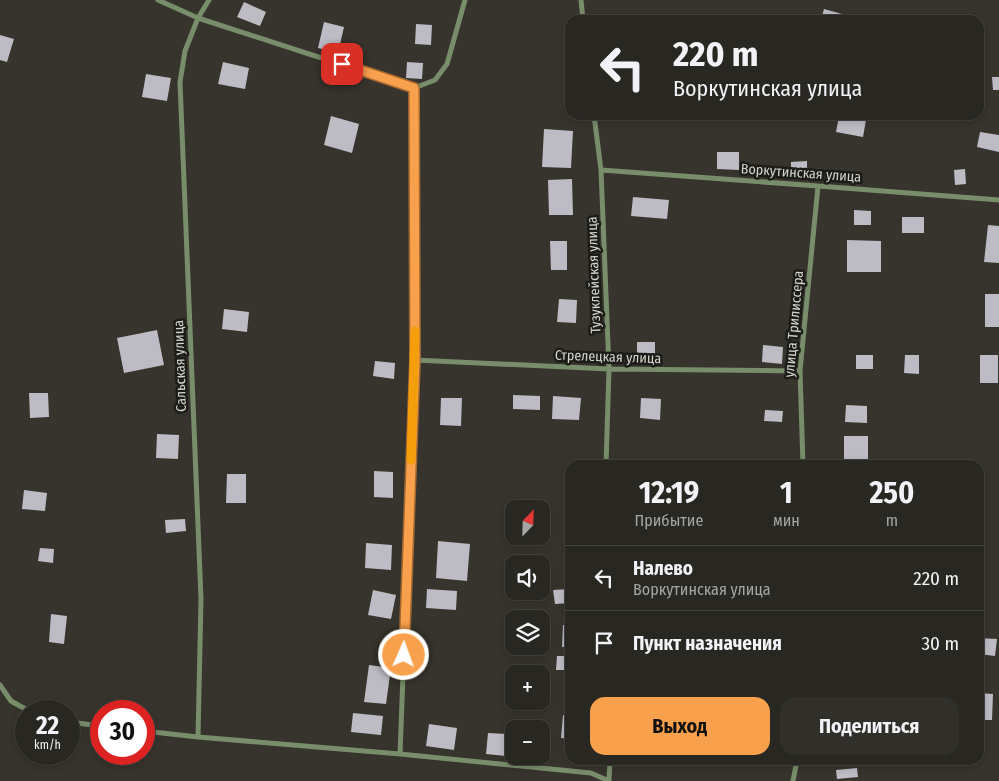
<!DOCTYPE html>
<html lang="ru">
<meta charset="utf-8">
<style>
body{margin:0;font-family:"Fira Sans Condensed",sans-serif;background:#302f2a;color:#f1f3f6;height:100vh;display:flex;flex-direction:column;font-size:19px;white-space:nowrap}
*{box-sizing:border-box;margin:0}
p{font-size:16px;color:#a5a5a5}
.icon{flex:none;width:28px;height:28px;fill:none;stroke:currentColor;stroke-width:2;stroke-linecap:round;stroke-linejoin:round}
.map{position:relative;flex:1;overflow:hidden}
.side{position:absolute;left:565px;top:460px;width:419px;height:305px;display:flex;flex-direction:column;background:#282721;border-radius:15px;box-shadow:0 2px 8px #0003,0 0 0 1px #44443f}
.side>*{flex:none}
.banner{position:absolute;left:565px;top:15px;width:419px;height:105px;border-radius:15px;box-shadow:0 2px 8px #0003,0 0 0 1px #44443f;background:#282721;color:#f1f3f6;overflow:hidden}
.needle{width:32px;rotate:23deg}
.tools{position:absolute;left:505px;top:500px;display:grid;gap:10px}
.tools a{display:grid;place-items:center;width:45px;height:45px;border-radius:10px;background:#282721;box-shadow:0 2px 8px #0003,0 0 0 1px #44443f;font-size:25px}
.speed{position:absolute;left:15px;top:700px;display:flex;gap:10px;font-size:25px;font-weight:700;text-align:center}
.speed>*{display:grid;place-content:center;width:65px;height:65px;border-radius:50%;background:#282721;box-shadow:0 2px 8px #0003,0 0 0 1px #44443f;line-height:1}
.speed small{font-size:12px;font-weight:400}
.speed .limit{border:8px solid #d22;background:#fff;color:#111}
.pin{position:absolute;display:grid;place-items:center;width:42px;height:42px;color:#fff;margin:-21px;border-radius:10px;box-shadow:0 2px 8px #0006}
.me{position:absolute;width:55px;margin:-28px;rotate:2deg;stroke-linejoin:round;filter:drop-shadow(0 0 4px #0008)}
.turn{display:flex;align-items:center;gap:18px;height:105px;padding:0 25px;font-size:22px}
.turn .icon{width:65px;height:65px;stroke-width:2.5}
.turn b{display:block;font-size:35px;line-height:42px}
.eta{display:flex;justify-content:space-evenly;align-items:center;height:85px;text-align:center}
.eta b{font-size:30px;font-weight:700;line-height:35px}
.action{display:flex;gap:10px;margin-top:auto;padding:10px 25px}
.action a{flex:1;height:58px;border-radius:15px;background:#f8a04b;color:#111;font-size:20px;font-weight:700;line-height:58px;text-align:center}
.action a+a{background:#302f2a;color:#f1f3f6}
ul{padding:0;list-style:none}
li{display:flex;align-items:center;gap:15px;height:65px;padding:0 25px;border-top:1px solid #44443f}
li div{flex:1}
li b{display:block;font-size:19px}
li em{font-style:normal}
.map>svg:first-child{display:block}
.building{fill:#bdbbc4}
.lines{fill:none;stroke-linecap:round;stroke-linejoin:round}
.street{stroke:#788d6a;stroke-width:5}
.route-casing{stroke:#a16831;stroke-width:12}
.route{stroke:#f8a04b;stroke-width:9}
.slow{stroke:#f59e0b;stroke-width:9}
.labels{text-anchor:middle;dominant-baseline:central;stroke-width:5;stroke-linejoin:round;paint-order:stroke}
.street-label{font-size:14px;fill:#d5d4cf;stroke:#1c1c18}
</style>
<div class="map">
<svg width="999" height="781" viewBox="0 0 999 781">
<rect width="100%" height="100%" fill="#36342c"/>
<!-- building -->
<path class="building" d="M244,2L266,12L260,26L237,17Z
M824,9L849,16L848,20H821Z
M324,22L344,27L338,53L318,48Z
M416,24L432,25L431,45L415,44Z
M0,35L14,39L7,62L0,60Z
M223,62L249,68L245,89L218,84Z
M407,62L423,63L422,79L406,78Z
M146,74L171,78L167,101L142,97Z
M992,77H999V90H993Z
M751,115H774L773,120L751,116Z
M331,116L359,124L352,153L324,145Z
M839,116L866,120L863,137L836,132Z
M544,129L573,131L571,168L542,167Z
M980,132L999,135V152L977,147Z
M717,152H739V170L717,169Z
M807,161V174L791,175V162Z
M965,169L966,184L955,185L954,170Z
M572,179L573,215H549L548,180Z
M633,197L669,200L667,219L631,216Z
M854,210L871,211V225H854Z
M902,217H924V233H902Z
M988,225L999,226V263L984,262Z
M847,240L881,241V272H847Z
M550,241H567V270H551Z
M985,294H999V327H985Z
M559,299L577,300L576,323L557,322Z
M224,309L249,312L247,332L222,329Z
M157,330L164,365L124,373L117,338Z
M637,342H655V359H637Z
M763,345L783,347L782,364L762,362Z
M856,355H873V369H856Z
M905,355H919V374L904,373Z
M980,355H998V383H980Z
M375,361L395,363L394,379L373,376Z
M29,393H48L49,417L30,418Z
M513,395L540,396V410L513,409Z
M553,396L581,398L579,420L552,419Z
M441,398H462L461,426L440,425Z
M641,398L661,399L660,420L640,418Z
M846,405L867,406V423L845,422Z
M765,410L783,411L782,422L764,421Z
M157,434L179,435L178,459L156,458Z
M844,436H868V462H844Z
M374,471L393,472V498L374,497Z
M227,474H246V503H226Z
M24,490L47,493L45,511L22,509Z
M185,519L186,531L166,533L165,520Z
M438,541L470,544L467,581L436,578Z
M366,543L392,545L391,570L365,568Z
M40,548L54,549L53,563L38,561Z
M427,589L457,591L456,610L426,608Z
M570,589V603L555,604L553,590Z
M373,590L396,595L391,619L368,615Z
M51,614L67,616L64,644L49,642Z
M563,625H570V647H562Z
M979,638L997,639L995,656L979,654Z
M557,656H570V670H556Z
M369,665L391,668L386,704L364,702Z
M979,693L993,694L992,720H979Z
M353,713L383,716L381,735L351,732Z
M563,715L570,716V739L561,738Z
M429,724L457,728L454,750L426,746Z
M488,733L508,734L506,756L486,754Z
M857,768L858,777L837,779L836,770Z"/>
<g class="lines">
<!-- street -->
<path class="street" d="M158,0L198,18L414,88
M581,0L583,20
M414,88L435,80L447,64L465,0
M594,115L601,170L609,369L606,465
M601,170L818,186L999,200
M415,360L609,369L800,371
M803,465L800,371L818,186
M0,685L11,701L29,711
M69,722L101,726
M144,731L198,737L400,754L591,773L609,781
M198,737L201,599L180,82L185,51L198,18L209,0
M400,754L415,360L414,88
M609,780L610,760
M793,781L797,760"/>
</g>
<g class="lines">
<defs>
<path id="route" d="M342,64L414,88L415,360L404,655"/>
</defs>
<!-- route casing -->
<use href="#route" class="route-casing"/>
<!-- route -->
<use href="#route" class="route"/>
<!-- slow -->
<path class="slow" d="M411,460L415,331"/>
</g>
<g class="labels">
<!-- street labels -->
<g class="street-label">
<text transform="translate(801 173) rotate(4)">Воркутинская улица</text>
<text transform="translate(594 275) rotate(-92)">Тузуклейская улица</text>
<text transform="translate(794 324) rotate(-85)">улица Трилиссера</text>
<text transform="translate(608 357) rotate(2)">Стрелецкая улица</text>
<text transform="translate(180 366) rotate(-92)">Сальская улица</text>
</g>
</g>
</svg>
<div class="tools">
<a><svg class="needle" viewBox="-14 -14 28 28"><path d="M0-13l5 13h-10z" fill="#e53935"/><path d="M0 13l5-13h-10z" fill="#a5a5a5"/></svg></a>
<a><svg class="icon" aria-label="sound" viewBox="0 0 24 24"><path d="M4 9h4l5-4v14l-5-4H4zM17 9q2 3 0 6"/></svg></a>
<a><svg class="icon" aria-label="layers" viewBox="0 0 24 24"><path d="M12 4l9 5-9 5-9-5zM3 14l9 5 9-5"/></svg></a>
<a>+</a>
<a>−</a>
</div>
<div class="speed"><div>22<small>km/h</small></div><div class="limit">30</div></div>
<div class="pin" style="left:342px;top:64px;background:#d93025"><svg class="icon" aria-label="arrive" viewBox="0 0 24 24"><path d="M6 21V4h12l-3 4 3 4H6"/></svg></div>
<svg class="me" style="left:404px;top:655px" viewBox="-20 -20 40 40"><circle r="17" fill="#f8a04b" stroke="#fff" stroke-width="3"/><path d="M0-11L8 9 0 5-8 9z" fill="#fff"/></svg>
<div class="banner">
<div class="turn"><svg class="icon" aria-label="left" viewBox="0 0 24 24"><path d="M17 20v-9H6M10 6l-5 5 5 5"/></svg><div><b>220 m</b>Воркутинская улица</div></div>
</div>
<section class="side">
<div class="eta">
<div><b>12:19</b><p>Прибытие</p></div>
<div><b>1</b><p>мин</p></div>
<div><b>250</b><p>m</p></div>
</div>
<ul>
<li><svg class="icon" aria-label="left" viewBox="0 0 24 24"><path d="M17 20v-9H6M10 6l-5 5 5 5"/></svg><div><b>Налево</b><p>Воркутинская улица</p></div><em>220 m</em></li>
<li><svg class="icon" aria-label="arrive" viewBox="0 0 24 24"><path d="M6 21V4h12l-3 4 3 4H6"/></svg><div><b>Пункт назначения</b></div><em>30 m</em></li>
</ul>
<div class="action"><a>Выход</a><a>Поделиться</a></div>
</section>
</div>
